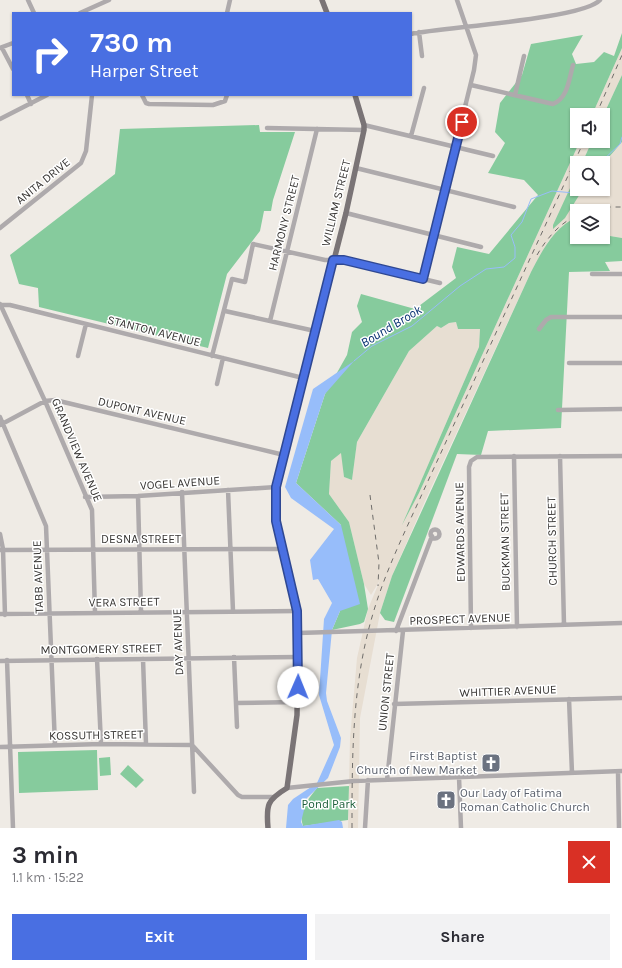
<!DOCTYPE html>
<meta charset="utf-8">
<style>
body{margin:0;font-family:Karla,sans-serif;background:#f2f2f3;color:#2b2b33;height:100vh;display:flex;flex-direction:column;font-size:15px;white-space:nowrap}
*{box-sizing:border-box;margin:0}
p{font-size:13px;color:#7c7c81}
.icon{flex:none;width:22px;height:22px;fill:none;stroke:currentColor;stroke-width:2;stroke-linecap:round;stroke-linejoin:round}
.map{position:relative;height:828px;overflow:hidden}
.sheet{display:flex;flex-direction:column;background:#fff;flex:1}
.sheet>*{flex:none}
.banner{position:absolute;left:12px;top:12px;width:400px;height:84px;border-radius:0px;box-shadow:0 1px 3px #0004;background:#496fe2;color:#fff;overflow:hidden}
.buttons{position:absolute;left:570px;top:108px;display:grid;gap:8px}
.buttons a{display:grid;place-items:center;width:40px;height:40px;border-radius:0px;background:#fff;box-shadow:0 1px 3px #0004;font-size:20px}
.pin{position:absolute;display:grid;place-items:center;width:34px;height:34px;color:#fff;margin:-17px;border:2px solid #fff;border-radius:50%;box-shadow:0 1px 4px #0007}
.me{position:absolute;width:44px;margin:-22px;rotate:1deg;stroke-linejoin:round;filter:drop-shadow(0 0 3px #0008)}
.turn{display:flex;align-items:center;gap:14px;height:84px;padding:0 12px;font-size:18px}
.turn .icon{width:52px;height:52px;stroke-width:2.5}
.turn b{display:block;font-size:28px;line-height:34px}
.round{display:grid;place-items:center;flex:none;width:42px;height:42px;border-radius:0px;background:#f2f2f3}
.headline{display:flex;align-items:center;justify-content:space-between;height:68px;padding:0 12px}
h1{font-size:24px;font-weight:700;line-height:30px}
.button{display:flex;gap:8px;margin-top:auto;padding:8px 12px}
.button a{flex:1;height:46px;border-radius:0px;background:#496fe2;color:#fff;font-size:16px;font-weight:700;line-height:46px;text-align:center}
.button a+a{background:#f2f2f3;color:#2b2b33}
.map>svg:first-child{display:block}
.built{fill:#e7ded2}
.green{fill:#86cb9d}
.water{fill:#97bdfa}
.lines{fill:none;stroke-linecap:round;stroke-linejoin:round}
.stream{stroke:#97bdfa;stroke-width:1}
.minor{stroke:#aeaaac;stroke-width:4.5}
.major{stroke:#7a7476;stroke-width:5.5}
.rail{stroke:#6f6d6a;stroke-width:1;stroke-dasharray:5 5;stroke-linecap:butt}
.route-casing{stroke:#2f4893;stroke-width:10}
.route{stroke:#496fe2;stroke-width:7}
.labels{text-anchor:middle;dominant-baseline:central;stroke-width:3;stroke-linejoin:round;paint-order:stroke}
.street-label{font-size:12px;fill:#383634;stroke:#fff}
.worship-label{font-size:12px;fill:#5b616d;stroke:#fff;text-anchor:end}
.park-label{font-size:12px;fill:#1d5f3a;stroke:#fff}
.water-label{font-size:13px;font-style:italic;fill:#063071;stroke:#fff}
</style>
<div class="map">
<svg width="622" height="828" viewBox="0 0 622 828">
<rect width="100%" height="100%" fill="#efebe5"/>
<!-- built -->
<path class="built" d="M622,48V75L603,116L592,115Z
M580,141H592L582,163H577V173L553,228L583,189H603V164L622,142V238L604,235L603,211L599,209L577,211V217L563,226L549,240L531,272L425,501L392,576L380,613L360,718L358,828H348L350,738L357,658L368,609L380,580L371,595L364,584L349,522L329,494L331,461L342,452L344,477L352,480L357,442L409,351L437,326L441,328L449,323L456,322L458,329H480L479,347L405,518L419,493Z"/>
<!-- green -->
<path class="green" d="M622,33V48L592,115H577V141H580L419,493L402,525L479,347L480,329H458L456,322L449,323L441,328L437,326L409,351L357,442L352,480L344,477L341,453L331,461L329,494L349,522L364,584L368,609L364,622L360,624L332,630L340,611L341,525L296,483L325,394L347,355L352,332L362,322L357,306L361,294L415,309L456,278L452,267L457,247L489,254L538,195L524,180L488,173L505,143L495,132L500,103L522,75L531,44L583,35L572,54L576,64L594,62L604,52L614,56Z
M622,75V142L603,164L582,163L592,141H603V116Z
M259,125L260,132H295L273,200L271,211H264L260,231L227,274L208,348L39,307L38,288L19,284L10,255L115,174L120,129Z
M577,173V189H583L565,218L553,229V225Z
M577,217V237H603V229L604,235L622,238V261L605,262L610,271L569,272L561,428L488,431L481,455L457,454L394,622L385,620L380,613L392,576L531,272C542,251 554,227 577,217Z
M97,750L98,790L19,793L18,752Z
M110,757L111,775L100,776L99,758Z
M128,765L144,780L136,788L120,774Z
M349,786L348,820L303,826C298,812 308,799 317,788Z"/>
<!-- water -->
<path class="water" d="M354,361L325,394L296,483L341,525L360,604L340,611L332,630L326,693L327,701L341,738L340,747L328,778L307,798L301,822L303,826L339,820L342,822L343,828H286L288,805L293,799L317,783L334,745L319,695L324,619L332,603L318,579L313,580L310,560L334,529L291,498L285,487L313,389Z"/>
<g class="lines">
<!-- stream -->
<path class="stream" d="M600,163L620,144L622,137
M354,361L372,346L412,326L460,286L486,269L504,267L515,258V247L511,235L522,222L531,199L552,191L574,193L577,188"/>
<!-- minor -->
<path class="minor" d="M28,0L34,13
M80,13L109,0
M227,13L230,0
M419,32L422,56
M411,34C445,27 583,19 600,0
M0,48L13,43
M2,48L13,69
M471,85L553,104C568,98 569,79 573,65
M27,95L31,104
M142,95L146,103L149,104L213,105L225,101L227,95
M515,95L524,56
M0,119L47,95
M364,125L493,156
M267,128L364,130
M411,136L424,88
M356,168L514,207
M346,213L481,247
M0,228L81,163L86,151L92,95
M592,274H622
M423,279L474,70L476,55L457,0
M0,304L45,401L92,510L95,613
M0,305H10L303,378
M225,311L315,331
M270,321L317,129
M539,329L546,320L551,317H622
M78,356L86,324
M212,356L232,279L245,282L253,244L325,260H344L440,283
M569,363H622
M217,384L223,358
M558,410L622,409
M0,417L46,526L55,745
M0,425L45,401L55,400L284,455
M514,456L517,627
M560,456L564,625
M228,490L233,611
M182,492L194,792
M138,496L141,612
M85,497L138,496L276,487
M430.5 534a4.5 4.5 0 1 1 9 0a4.5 4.5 0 1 1-9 0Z
M0,534L3,549L5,615
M0,550L282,549
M0,614L297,611
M471,628L469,467L471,461L477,457L622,456
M396,631L432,536
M298,633L622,623
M234,657L237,727
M97,659L101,744
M143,659L146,744
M7,660L13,828
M0,661L298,657
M569,699L572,773
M236,703L298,702
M394,704L622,698
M0,747L101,744L192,745L238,795L242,797H272
M618,772L619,828
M459,777L461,828
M387,780L403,631
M287,788L354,781L622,771
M365,828L368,780"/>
<!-- major -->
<path class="major" d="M322,0L327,13
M268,828C266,805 267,800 287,788L297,715L298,633L295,600L276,521V487L346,213L364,130V125L355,95"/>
<!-- rail -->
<path class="rail" d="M596,115L622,55
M586,211L604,207H622
M537,255C547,238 559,224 577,215
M370,495L379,563L378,586
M352,828C352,757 352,686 372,617C383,578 400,542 417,505L584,141"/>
</g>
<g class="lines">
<defs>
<path id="route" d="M298,687L297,611L276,521V487L333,260H344L423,279L462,122"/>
</defs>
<!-- route casing -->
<use href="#route" class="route-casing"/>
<!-- route -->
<use href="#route" class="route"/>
</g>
<!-- icons -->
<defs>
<symbol id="church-square" viewBox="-11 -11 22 22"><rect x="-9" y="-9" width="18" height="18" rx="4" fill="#6b7280" stroke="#fff"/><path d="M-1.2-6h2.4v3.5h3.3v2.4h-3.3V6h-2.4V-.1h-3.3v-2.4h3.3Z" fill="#fff"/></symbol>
</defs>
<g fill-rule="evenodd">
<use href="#church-square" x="480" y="752" width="22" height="22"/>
<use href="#church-square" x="435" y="789" width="22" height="22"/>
</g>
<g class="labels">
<!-- street labels -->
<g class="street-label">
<text transform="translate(43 181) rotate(-39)">ANITA DRIVE</text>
<text transform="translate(336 203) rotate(-76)">WILLIAM STREET</text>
<text transform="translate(284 223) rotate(-76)">HARMONY STREET</text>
<text transform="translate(154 331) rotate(14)">STANTON AVENUE</text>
<text transform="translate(142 411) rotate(13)">DUPONT AVENUE</text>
<text transform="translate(77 450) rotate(67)">GRANDVIEW AVENUE</text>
<text transform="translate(180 483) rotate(-4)">VOGEL AVENUE</text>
<text transform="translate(460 532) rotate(-91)">EDWARDS AVENUE</text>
<text x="141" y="539">DESNA STREET</text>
<text transform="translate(552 541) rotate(-91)">CHURCH STREET</text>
<text transform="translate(505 542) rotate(-91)">BUCKMAN STREET</text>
<text transform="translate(38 577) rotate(-92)">TABB AVENUE</text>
<text transform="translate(124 602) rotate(-1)">VERA STREET</text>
<text transform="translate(460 619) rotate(-2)">PROSPECT AVENUE</text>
<text transform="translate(178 642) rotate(-92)">DAY AVENUE</text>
<text transform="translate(101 649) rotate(-1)">MONTGOMERY STREET</text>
<text transform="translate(508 691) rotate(-2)">WHITTIER AVENUE</text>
<text transform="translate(386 692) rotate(-84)">UNION STREET</text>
<text transform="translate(96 735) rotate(-1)">KOSSUTH STREET</text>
</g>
<!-- worship labels -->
<g class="worship-label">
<text x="477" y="756">First Baptist<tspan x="477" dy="14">Church of New Market</tspan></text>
<text x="460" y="793" text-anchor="start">Our Lady of Fatima<tspan x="460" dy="14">Roman Catholic Church</tspan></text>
</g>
<!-- park labels -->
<g class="park-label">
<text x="329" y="804">Pond Park</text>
</g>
<!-- water labels -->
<g class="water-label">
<text transform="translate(391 326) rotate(-31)">Bound Brook</text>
</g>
</g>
</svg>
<div class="buttons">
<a><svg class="icon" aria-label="sound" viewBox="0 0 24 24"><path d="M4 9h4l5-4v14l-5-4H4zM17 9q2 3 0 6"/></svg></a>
<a><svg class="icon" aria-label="search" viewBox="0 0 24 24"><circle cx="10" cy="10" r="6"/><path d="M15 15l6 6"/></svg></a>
<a><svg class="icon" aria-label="layers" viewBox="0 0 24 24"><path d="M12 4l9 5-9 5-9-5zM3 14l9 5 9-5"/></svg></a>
</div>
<div class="pin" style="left:462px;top:122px;background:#d93025"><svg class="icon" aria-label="arrive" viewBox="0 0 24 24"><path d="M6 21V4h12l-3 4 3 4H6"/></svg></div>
<svg class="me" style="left:298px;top:687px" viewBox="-20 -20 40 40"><circle r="19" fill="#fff"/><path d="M0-13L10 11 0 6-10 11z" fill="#496fe2"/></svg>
<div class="banner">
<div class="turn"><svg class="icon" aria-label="right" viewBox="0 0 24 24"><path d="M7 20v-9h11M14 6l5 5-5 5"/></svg><div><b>730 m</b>Harper Street</div></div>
</div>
</div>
<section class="sheet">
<div class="headline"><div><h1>3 min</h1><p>1.1 km · 15:22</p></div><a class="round" style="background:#d93025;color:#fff"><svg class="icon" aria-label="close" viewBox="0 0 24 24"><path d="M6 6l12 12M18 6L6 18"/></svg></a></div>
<div class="button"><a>Exit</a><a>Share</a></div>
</section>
